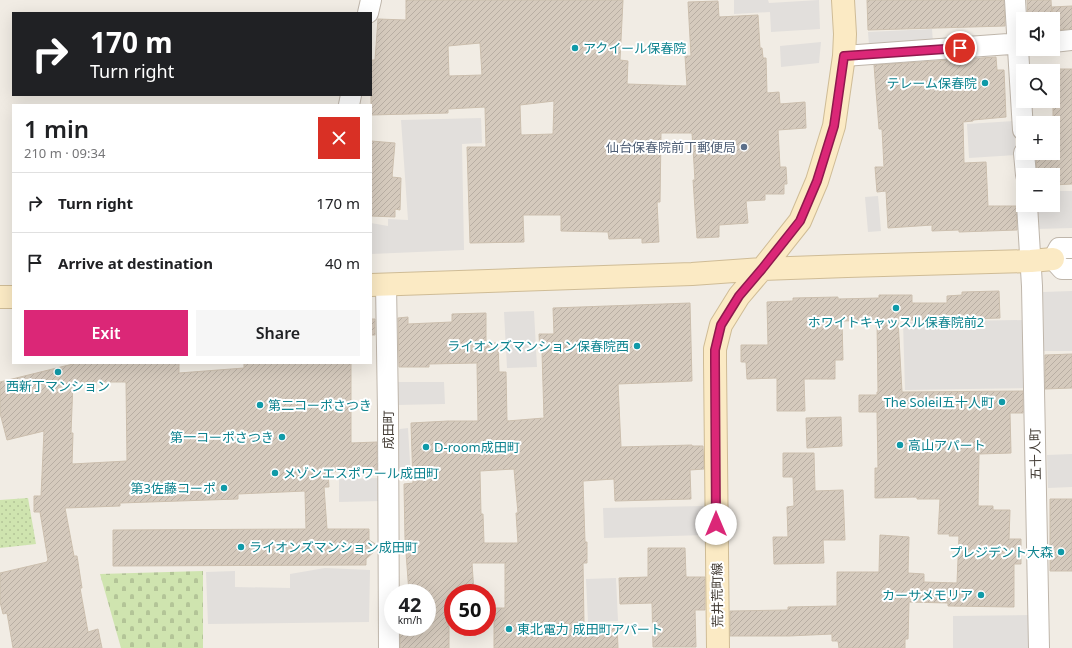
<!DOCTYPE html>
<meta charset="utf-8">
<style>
body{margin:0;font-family:"Noto Sans","Noto Sans JP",sans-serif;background:#f6f6f6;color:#202124;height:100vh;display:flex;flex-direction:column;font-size:15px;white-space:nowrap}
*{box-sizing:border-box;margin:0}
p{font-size:13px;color:#757577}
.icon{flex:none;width:22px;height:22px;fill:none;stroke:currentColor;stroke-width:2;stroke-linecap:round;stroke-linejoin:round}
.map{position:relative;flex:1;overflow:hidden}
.details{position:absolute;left:12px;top:104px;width:360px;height:260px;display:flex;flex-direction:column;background:#fff;border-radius:0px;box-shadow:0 4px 16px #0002}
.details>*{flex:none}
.guide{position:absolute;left:12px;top:12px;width:360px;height:84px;border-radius:0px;box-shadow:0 4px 16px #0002;background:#202124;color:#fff;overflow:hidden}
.fabs{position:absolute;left:1016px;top:12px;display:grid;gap:8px}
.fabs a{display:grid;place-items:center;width:44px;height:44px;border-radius:0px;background:#fff;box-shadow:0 4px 16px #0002;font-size:20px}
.speed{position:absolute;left:384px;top:584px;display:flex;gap:8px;font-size:20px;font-weight:700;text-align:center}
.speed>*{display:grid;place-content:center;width:52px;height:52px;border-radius:50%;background:#fff;box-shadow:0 4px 16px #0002;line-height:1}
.speed small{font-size:10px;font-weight:400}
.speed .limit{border:6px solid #d22;background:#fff;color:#111}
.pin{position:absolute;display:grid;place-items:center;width:34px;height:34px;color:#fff;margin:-17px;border:2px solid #fff;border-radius:50%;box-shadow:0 1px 4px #0007}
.me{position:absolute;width:44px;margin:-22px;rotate:0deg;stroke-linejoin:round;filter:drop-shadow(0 0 3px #0008)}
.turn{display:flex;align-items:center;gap:14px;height:84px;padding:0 12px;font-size:18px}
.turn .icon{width:52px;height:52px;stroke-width:2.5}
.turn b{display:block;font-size:28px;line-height:34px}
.round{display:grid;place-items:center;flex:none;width:42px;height:42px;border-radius:0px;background:#f6f6f6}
.head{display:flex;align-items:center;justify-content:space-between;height:68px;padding:0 12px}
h1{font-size:24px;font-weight:600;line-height:30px}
.primary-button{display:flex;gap:8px;margin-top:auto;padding:8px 12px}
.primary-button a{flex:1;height:46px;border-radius:0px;background:#db2777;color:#fff;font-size:16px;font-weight:600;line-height:46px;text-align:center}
.primary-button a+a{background:#f6f6f6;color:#202124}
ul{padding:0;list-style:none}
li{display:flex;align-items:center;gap:12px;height:60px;padding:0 12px;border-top:1px solid #e0e0e0}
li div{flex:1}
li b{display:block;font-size:15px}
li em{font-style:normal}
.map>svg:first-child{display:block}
.cemetery{fill:url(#cemetery-stones)}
.park{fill:url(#park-dots)}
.parking{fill:#e2dfdc}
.building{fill:url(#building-hatch);stroke:#ccbfae;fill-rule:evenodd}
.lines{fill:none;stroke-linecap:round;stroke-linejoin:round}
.street-casing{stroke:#bfb6ab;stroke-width:22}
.secondary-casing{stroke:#cfbc96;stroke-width:24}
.street{stroke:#fff;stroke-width:20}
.secondary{stroke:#fbeac4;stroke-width:22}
.route-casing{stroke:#8e194d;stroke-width:10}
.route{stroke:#db2777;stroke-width:7}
.culture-dot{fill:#0f9aa8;stroke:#fff;stroke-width:1.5}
.service-dot{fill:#5c6f8a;stroke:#fff;stroke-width:1.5}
.labels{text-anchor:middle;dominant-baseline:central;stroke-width:4;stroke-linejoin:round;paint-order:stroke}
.culture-label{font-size:13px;fill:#0d838f;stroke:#fff;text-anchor:start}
.service-label{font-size:13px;fill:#4e5e75;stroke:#fff;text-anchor:end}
.street-label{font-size:13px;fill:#433c35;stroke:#fff}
</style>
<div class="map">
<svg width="1072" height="648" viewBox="0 0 1072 648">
<defs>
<pattern id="cemetery-stones" width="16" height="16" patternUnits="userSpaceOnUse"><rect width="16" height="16" fill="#cfe4af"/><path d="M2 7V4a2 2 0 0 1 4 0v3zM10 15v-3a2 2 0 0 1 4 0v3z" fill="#b3c497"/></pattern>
<pattern id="park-dots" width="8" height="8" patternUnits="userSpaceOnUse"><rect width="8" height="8" fill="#cfe4af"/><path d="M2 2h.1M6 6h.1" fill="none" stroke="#b3c497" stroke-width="1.8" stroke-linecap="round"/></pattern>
<pattern id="building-hatch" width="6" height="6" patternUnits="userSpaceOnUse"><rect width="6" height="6" fill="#d5cabd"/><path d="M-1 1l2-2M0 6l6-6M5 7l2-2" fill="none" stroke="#b8aea3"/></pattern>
</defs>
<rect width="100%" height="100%" fill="#f1ece4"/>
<!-- cemetery -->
<path class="cemetery" d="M203,571V648H121L100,574Z"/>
<!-- park -->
<path class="park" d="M28,498L36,544L0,548V500Z"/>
<!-- parking -->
<path class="parking" d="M734,0H768L769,3L819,0L820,29L771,32L770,12L734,14Z
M932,29L933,43L869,45L868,32Z
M821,42L819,63L781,67L780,46Z
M481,118L482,143L462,144L464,250L371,254V223L388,226V219L408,220L401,120Z
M1014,121L1016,155L969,158L967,124Z
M1053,191H1072V228L1037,229L1036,205H1053Z
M878,196L881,231L868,232L865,197Z
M1072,291V351H1044L1043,292Z
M534,311L537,367L507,368L504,312Z
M1025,320L1028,388L905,390L903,322Z
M397,382H444L445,404L397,405Z
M408,428L411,479L393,480L391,437L400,429Z
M1072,454V487L1048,488L1047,455Z
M381,478V501L339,502V479Z
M704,506L705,535L604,538L603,508Z
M325,568L370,570L369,622L208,624L206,572L235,571V587L290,588V574Z
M616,578L618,621L588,622L586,579Z
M1030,615V648H953V616Z"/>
<!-- building -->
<path class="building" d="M406,0H623L620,60L628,61L627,84L687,86L685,56H691L688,2L718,1L719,17L758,15L760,48H762L763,58H766L767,93L779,92L780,104L805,102L806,128L778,130L780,167H786L787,184H784V194H765V200L746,201L748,223L719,225V237L697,238L693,180H695L692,133H661L660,202H657L659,242L642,243V238L609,239L608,232L561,231V215H523L524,242L470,243L467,147H486L485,107L448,109V113L371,115V60H375L378,19L406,20ZM480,43L482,75L449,76L448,46ZM554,101L553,134L521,135L520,105Z
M867,0H1004L1005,26L868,30Z
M1027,0H1051L1052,19H1028Z
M1072,6V29L1053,30L1052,7Z
M996,57L997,70H1004L1006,117L973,120V121L963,122L964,163L986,162L988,206H1016L1017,230L959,232V230L932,231V225L888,228L886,191L877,192L875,167H884L882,129H879L874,65Z
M1053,69H1072V184L1053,185V175H1037L1036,153H1053Z
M371,141L395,143L392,177L401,178L400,210L395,209V217L371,216Z
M999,291L1000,318L933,320H898L902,392L1023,391V413H1010L1011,453L979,454L978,506H993V510H1010L1009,539H1021V564H1014V607L948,606V603L909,602L908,639H905V648H839L838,641H832V634L789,636H730V611L788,610V607L837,606V572H879L880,535L909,537L908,573L924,574V582L957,583L959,536H949L950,534H938L940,499H917V497L875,498V468H878L877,412H859V395H877V392H878L877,320L842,321L843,360H835V379H804L805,411H777V378L747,379L746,362H741V345H768L767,302L793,301V298L838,297V299L879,298V295H912V303H947V296L962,295V292Z
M690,303L692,381L618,384L621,447L692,445V446H703L704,469L690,470L691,499L615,501L614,479L583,481L585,542H587V563H583L584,624H617L618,648H494V608H505V563H472L474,593H453V622H449V648H400V627H427V593H409L405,539L404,484L413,483L411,423L448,421H478L477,363L429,364V367H399L398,318L408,317V324L452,322V314L486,313V343H498L499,372H506L507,421L544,418L542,352H540L539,334H554L553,308ZM514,469L518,513H516L518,543H484L483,514H481L480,471Z
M371,319H375V335H371Z
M1072,354V388L1045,389V355Z
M77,363H179V373L244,368V363H351V443L377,442V470L328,472L329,487H324L327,529H369V540L377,545V549L366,559V565L113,566V530L306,529L305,491L238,494V499L120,503V506L65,508L74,556H77L82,588H80L88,632L98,629L102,648H13L7,613L3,614L0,602V573L47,562V561L48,560L40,512H34V496H41L44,431L7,440L0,413V382ZM73,382H126L127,461L72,464L73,433H71Z
M841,417L842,446L807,448L806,418Z
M783,453H814L815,491L843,490L845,540H823L824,563L774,564L773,537H788L787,507L794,506L793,477H783Z
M1050,499H1072V571H1050Z
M648,548H685L686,577H705V610H695L696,647H653L652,603L620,604L619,578L648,577Z"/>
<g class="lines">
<defs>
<path id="street" d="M1015,0L1023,130
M368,13L371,0
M1053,42L1072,40
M844,56L1023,43
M349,105L351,95
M1024,153L1026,175
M1027,205L1032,286L1039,648
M1072,248H1059L1053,259L1062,269H1072
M386,284L388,412L389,648"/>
<path id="secondary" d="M371,285L692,274L762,269L847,266L1031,261L1053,259
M0,297H13
M718,648L715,362V349L721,325L739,296L762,269L800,221L817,181L834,126L844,56L845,34L843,0"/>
</defs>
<!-- street casing -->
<use href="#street" class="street-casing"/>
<!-- secondary casing -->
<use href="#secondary" class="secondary-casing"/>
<!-- street -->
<use href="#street" class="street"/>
<!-- secondary -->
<use href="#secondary" class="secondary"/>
</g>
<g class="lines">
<defs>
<path id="route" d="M716,524L715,362V350L721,325L739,296L762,269L800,221L817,181L834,126L844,56L960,48"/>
</defs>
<!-- route casing -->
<use href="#route" class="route-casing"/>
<!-- route -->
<use href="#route" class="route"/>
</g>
<!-- markers -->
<g class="culture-dot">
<circle cx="575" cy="48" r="4"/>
<circle cx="985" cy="83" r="4"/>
<circle cx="896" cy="308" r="4"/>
<circle cx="637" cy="346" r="4"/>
<circle cx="58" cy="372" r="4"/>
<circle cx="1002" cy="402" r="4"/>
<circle cx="260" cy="405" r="4"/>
<circle cx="282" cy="437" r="4"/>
<circle cx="900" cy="445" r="4"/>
<circle cx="426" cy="447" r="4"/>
<circle cx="275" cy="473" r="4"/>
<circle cx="224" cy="488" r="4"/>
<circle cx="241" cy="547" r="4"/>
<circle cx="1061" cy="552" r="4"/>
<circle cx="981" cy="595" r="4"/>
<circle cx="509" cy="629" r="4"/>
</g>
<circle class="service-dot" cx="744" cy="147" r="4"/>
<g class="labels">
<!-- culture labels -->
<g class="culture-label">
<text x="583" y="48">アクイール保春院</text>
<text x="977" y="83" text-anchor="end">テレーム保春院</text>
<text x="896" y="322" text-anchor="middle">ホワイトキャッスル保春院前2</text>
<text x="629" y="346" text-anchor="end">ライオンズマンション保春院西</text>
<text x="58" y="386" text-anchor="middle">西新丁マンション</text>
<text x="994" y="402" text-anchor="end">The Soleil五十人町</text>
<text x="268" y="405">第二コーポさつき</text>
<text x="274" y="437" text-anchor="end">第一コーポさつき</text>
<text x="908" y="445">高山アパート</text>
<text x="434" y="447">D-room成田町</text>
<text x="283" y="473">メゾンエスポワール成田町</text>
<text x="216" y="488" text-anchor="end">第3佐藤コーポ</text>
<text x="249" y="547">ライオンズマンション成田町</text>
<text x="1053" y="552" text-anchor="end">プレジデント大森</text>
<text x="973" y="595" text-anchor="end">カーサメモリア</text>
<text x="517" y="629">東北電力 成田町アパート</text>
</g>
<!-- service labels -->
<g class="service-label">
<text x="736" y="147">仙台保春院前丁郵便局</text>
</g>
<!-- street labels -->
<g class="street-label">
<text transform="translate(388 430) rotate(-90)">成田町</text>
<text transform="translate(1035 454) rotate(-91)">五十人町</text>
<text transform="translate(717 595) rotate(-91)">荒井荒町線</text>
</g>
</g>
</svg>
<div class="fabs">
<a><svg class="icon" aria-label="sound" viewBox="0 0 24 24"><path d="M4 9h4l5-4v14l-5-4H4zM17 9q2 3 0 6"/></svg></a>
<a><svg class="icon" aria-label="search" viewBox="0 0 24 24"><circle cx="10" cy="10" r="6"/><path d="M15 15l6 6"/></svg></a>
<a>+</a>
<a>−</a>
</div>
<div class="speed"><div>42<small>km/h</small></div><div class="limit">50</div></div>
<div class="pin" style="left:960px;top:48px;background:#d93025"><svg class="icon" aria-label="arrive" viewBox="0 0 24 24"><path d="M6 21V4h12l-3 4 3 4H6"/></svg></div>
<svg class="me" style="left:716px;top:524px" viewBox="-20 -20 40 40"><circle r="19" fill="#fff"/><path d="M0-13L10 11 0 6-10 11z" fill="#db2777"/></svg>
<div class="guide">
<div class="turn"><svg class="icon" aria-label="right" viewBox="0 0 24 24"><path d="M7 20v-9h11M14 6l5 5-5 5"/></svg><div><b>170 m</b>Turn right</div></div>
</div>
<section class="details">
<div class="head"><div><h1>1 min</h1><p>210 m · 09:34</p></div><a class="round" style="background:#d93025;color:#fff"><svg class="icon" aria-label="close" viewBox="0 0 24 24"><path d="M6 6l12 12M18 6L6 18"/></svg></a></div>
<ul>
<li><svg class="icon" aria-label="right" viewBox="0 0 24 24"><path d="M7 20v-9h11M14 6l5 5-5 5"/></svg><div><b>Turn right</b></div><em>170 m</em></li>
<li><svg class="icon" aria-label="arrive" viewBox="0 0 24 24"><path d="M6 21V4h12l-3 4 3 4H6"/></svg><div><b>Arrive at destination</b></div><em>40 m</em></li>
</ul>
<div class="primary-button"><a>Exit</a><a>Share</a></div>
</section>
</div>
